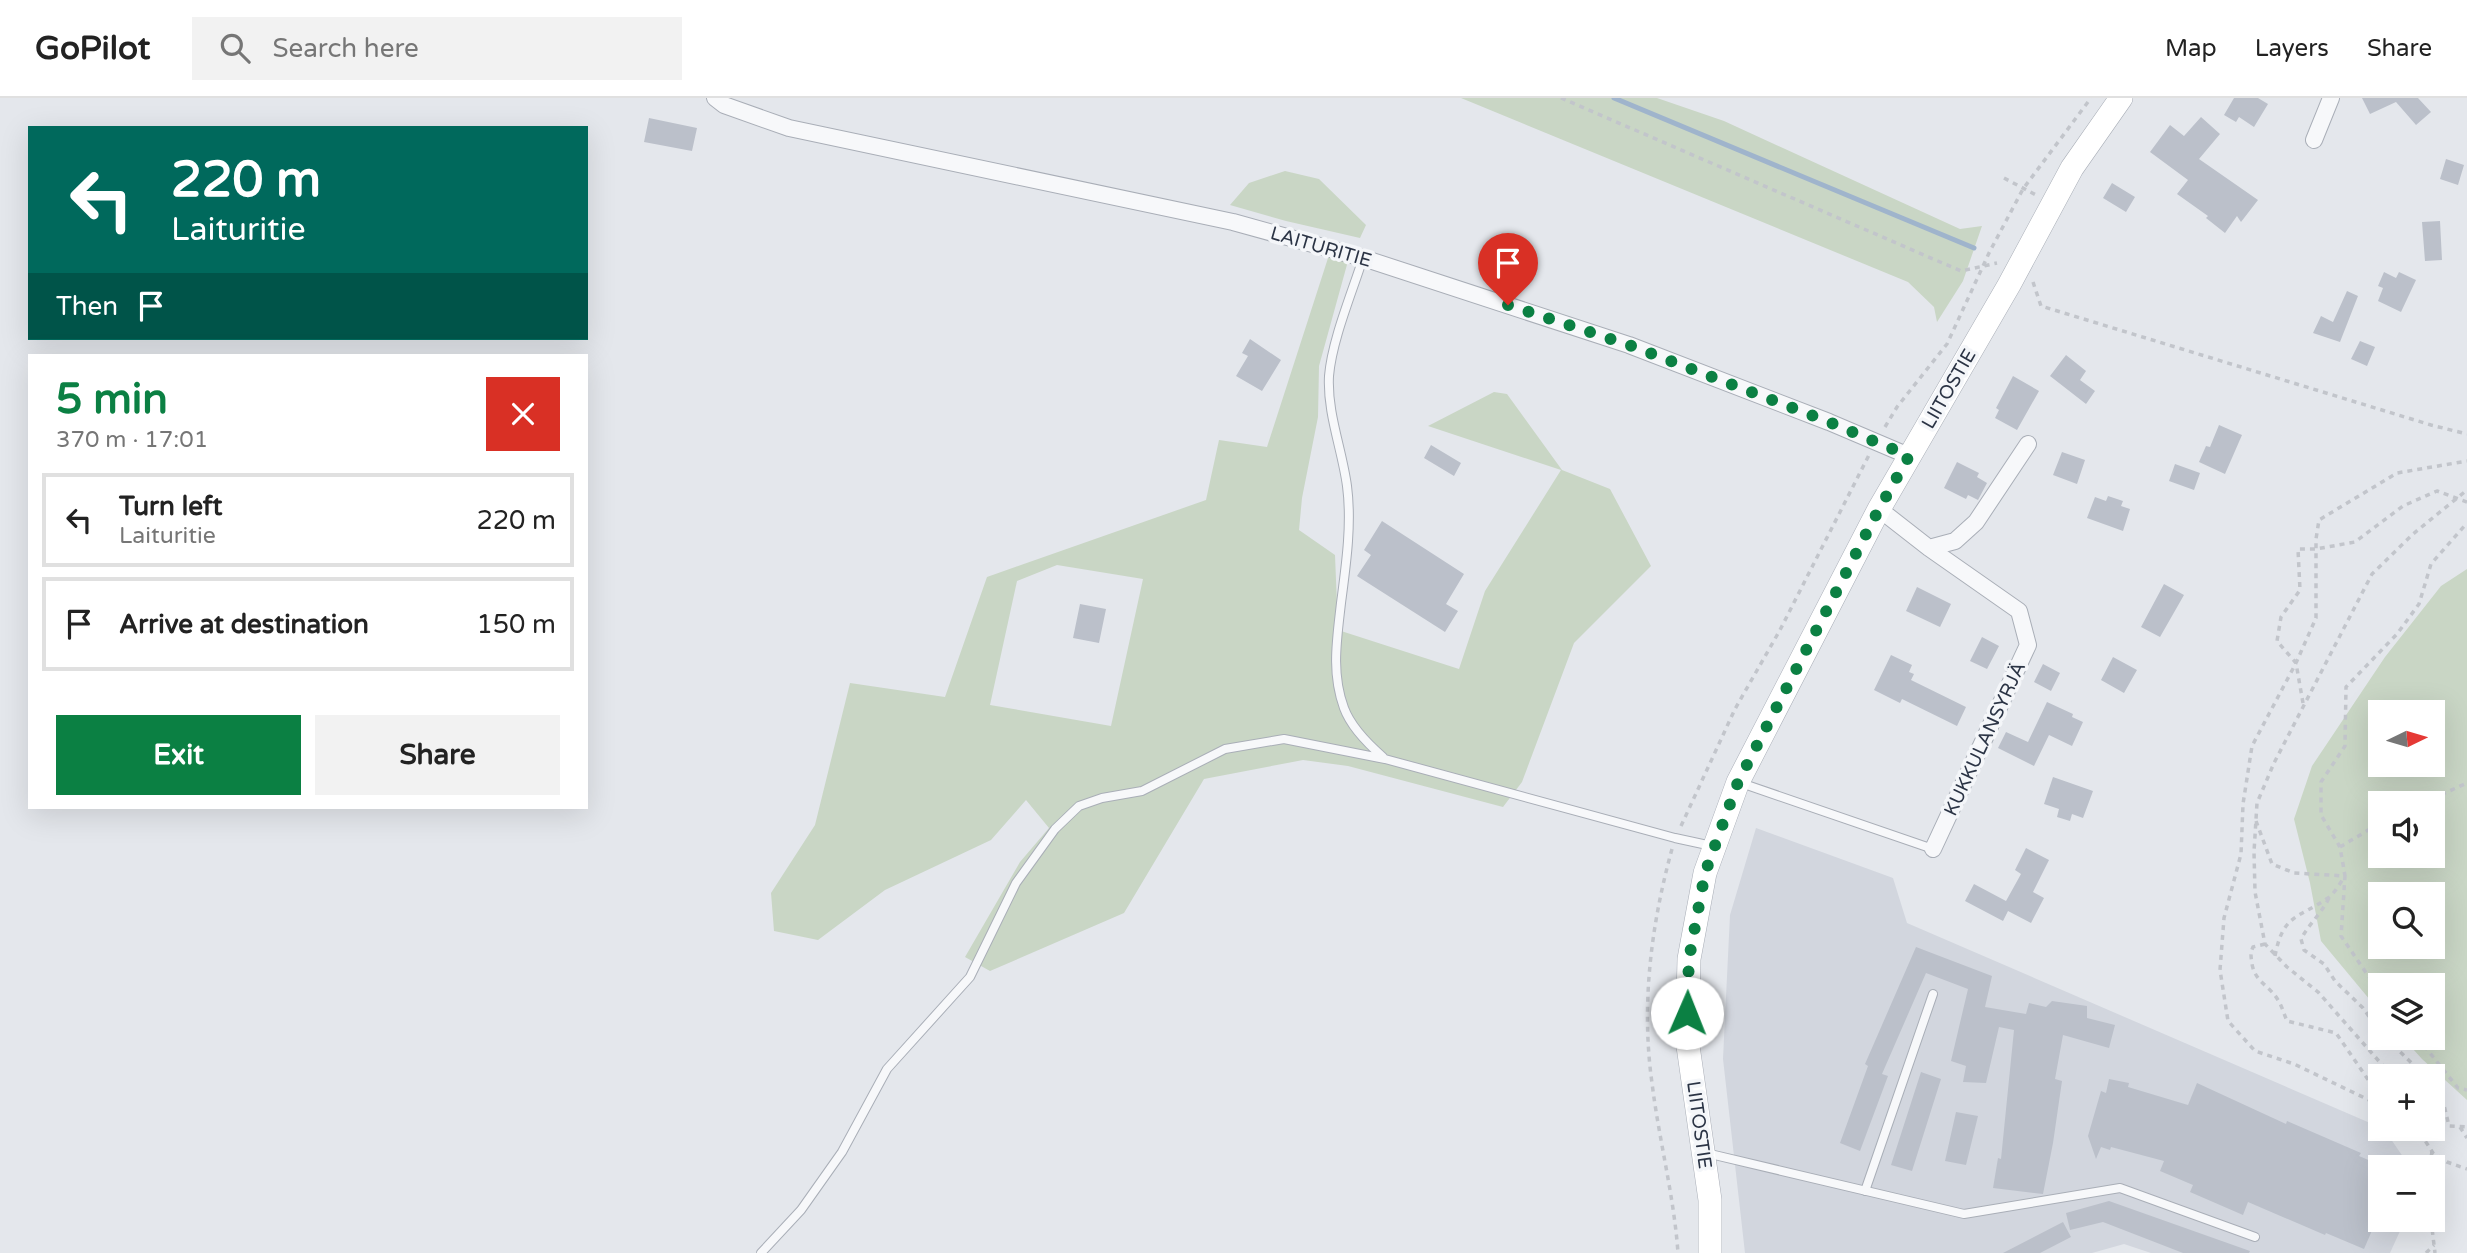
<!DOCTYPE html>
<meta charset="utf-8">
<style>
body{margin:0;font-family:"Varela Round",sans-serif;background:#f2f2f2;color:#222;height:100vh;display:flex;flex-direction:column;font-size:26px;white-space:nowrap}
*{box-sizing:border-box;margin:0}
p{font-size:23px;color:#767676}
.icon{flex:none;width:38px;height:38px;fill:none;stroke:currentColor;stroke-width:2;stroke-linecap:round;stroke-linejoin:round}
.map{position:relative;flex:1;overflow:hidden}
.drawer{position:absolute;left:28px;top:256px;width:560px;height:455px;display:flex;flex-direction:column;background:#fff;border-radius:0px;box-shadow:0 7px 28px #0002}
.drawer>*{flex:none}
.banner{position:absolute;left:28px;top:28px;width:560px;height:214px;border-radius:0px;box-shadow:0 7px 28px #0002;background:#00695c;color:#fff;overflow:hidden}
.needle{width:46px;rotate:85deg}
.controls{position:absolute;left:2368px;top:602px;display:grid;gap:14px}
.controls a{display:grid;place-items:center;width:77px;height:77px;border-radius:0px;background:#fff;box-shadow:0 7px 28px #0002;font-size:35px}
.pin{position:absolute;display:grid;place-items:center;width:60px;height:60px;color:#fff;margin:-72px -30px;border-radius:50% 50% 50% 0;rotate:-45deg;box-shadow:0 0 7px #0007}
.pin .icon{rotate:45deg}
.me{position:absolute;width:77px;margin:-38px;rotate:1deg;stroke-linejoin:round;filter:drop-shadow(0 0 5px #0008)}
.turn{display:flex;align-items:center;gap:24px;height:147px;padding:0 28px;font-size:32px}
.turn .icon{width:91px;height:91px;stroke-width:2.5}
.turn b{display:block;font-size:49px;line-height:60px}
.then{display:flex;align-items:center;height:66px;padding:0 28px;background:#0003;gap:14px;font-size:26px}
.round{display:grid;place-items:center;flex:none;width:74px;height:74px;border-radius:0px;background:#f2f2f2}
.overview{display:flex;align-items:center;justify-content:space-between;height:119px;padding:0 28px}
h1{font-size:42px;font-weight:700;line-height:52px;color:#0b8043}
.button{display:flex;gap:14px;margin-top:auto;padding:14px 28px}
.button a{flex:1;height:80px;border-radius:0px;background:#0b8043;color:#fff;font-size:28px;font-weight:700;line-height:80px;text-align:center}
.button a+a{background:#f2f2f2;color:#222}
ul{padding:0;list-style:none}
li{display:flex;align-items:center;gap:21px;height:94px;margin:0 14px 10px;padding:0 14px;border:4px solid #e0e0e0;border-radius:0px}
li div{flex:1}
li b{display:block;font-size:26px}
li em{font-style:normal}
header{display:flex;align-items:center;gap:42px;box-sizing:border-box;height:98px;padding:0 35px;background:#fff;border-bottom:2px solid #e0e0e0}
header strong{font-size:33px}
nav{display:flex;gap:38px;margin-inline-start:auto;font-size:24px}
.search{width:490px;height:63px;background:#f2f2f2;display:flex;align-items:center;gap:18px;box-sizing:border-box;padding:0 24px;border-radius:0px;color:#767676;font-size:26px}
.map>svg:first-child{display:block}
.built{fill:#d2d6de}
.green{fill:#c9d6c5;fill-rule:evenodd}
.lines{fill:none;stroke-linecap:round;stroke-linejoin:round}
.stream{stroke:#9fb4cc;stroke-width:5}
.building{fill:#bbc0ca}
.lane-casing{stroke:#a9aeb7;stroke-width:10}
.street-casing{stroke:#a9aeb7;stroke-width:18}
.secondary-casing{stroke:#a9aeb7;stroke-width:24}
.path{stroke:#c2c5cb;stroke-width:3.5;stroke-dasharray:5 5;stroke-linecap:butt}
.lane{stroke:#f7f8fa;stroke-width:8}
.street{stroke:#f7f8fa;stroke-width:16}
.secondary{stroke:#fff;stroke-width:23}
.route{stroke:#0b8043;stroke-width:12;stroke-dasharray:0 21.6}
.labels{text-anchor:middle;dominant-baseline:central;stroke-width:7;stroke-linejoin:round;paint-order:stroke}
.street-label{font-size:19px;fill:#2b3445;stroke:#f4f6f9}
</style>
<header>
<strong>GoPilot</strong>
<div class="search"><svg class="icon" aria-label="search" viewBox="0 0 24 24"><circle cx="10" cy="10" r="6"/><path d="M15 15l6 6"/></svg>Search here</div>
<nav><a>Map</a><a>Layers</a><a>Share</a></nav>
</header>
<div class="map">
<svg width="2467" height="1155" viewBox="0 0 2467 1155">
<rect width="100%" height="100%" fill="#e4e7ec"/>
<!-- built -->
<path class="built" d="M1756,730L1893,780L1907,825L2384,1031L2410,1069H2380V1122H2405L2390,1155H2151L2124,1146L2092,1155H1745L1723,961L1730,817Z"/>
<!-- green -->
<path class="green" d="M1461,0H1657L1724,23L1960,131L1982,128L1963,183L1937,224L1934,209L1908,184Z
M1285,73L1319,81L1366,127L1360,140L1286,123L1230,107L1249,85Z
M1329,157L1348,163L1319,268L1318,319L1302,400L1299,432L1335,457L1338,532L1459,571L1485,493L1561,372L1428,328L1494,294L1507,296L1562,372L1610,391L1651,468L1574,545L1522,684L1503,709L1348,668L1303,662L1204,681L1124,815L990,873L965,859L1020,764L1049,730L1026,702L991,742L885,792L818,842L774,833L771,795L815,727L850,585L945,599L987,479L1206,402L1219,342L1267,349ZM1057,467L1143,481L1111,628L990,607L1017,483Z
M2467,471V1002L2422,961L2403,940H2432V887H2380V914L2321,843L2310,785L2294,721L2312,668L2385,559L2441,488ZM2432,614V667H2380V614ZM2432,705V758H2380V705ZM2432,796V849H2380V796Z"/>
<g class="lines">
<!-- stream -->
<path class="stream" d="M1614,0L1974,150"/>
</g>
<!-- building -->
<path class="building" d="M2234,0H2258L2268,6L2254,29L2239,19L2236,24L2224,17Z
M2362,0H2418L2431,14L2416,27L2396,4L2370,16Z
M2201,19L2220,36L2199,61L2258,102L2241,124L2237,118L2225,135L2206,120L2208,118L2177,96L2188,82L2150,54L2170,27L2184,38Z
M649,20L697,30L692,53L644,44Z
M2446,61L2464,67L2458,87L2440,81Z
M2112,85L2135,99L2126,114L2103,100Z
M2440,123L2442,162L2425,163L2422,124Z
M2384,174L2396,180L2399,174L2416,182L2401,214L2378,203L2383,190L2378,188Z
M2347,193L2358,198L2340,244L2313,235L2321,218L2333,224Z
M1250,241L1281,262L1262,293L1236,278L1248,258L1242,255Z
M2360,243L2375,249L2367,268L2351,261Z
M2066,257L2086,273L2080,282L2095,293L2086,306L2050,278Z
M2013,278L2039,293L2017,332L1995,320L1999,312L1996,310Z
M2219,327L2242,337L2225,376L2199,364L2206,348L2210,349Z
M1431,347L1461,365L1454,378L1424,360Z
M2062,354L2085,362L2077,386L2053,377Z
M1957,364L1979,375L1977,379L1987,385L1978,402L1968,397L1966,401L1944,390Z
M2175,366L2200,375L2194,392L2169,383Z
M2108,398L2123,403L2121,408L2130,411L2123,433L2087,420L2095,399L2106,403Z
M1382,423L1464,476L1446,506L1458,513L1445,534L1357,478L1371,457L1364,452Z
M2164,486L2184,497L2160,539L2141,529Z
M1917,489L1951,506L1940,529L1906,513Z
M1080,506L1106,511L1099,545L1073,540Z
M1982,539L1999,548L1987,571L1970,563Z
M1891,557L1912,567L1909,574L1914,576L1911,582L1966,609L1957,628L1902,601L1900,605L1874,592Z
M2113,559L2137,572L2124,595L2101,582Z
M2043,566L2060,575L2051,593L2034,584Z
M2047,604L2073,616L2072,619L2083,624L2072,648L2049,637L2034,668L1998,650L2006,634L2028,644Z
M2053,679L2093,693L2083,720L2072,716L2070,723L2057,719L2059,711L2044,706Z
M2026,750L2049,762L2033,794L2044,800L2031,825L2008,813L2003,823L1965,803L1974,786L2006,803L2021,776L2015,772Z
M1916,849L1992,878L1985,909L2026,916L2029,905L2046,909L2052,903L2087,908V920L2115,927L2109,950L2063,937L2055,981L2062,983L2053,1045L2043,1096L1993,1090L1998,1060L2001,1061L2014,932L1999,929L1986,985L1963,984L1966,968L1951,963L1968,891L1926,875L1882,976L1888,978L1860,1053L1840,1045L1868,968L1865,966Z
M1921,974L1941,981L1912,1073L1891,1067Z
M2109,981L2129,985L2128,989L2188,1007L2197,985L2286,1026L2287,1023L2361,1055L2359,1058L2380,1067V1114L2364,1151L2326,1135L2325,1137L2248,1104L2243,1117L2190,1094L2193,1087L2160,1073L2164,1063L2111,1049L2110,1052L2101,1049L2096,1061L2088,1038L2101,993L2106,995Z
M1956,1014L1978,1018L1966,1067L1945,1063Z
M2109,1103L2250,1153L2249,1155H2183L2103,1124L2070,1132L2066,1115Z
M2063,1124L2071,1139L2040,1155H2003Z"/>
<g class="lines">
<defs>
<path id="lane" d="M1363,160C1352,195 1332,242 1329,278C1327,315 1342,351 1347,388C1352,426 1346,467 1341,505C1337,541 1331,575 1344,610C1351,629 1368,646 1383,659
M1741,685L1933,751
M1706,1055L1964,1116L2120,1090L2255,1139
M1865,1093L1933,896
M761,1155L801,1112L842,1054L887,971L970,879L1016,785L1055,731L1079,708L1102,700L1142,693L1225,651L1284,641L1385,661L1675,740L1712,748"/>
<path id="street" d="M715,0L724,7L789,30L1233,124L1363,160L1629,247L1829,324L1909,358
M2314,42L2331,0
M1879,411L1929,450L2019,513L2028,547L1933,751
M1929,450L1955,443L1976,424L2028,346"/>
<path id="secondary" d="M1710,1155V1102L1687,941L1689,861L1705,775L1738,684L1879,411L2009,187L2072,70L2121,0"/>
</defs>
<!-- lane casing -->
<use href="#lane" class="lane-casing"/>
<!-- street casing -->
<use href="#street" class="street-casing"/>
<!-- secondary casing -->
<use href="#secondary" class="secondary-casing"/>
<!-- path -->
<path class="path" d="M1561,0L1961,173L1997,165
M2004,80L2036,97
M2033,184L2041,208L2431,327L2467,336
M1885,329L1897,309L1947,246L1989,155L2023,91L2091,0
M2303,605L2296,565L2277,543L2281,519L2300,492L2298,451H2316L2355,444L2403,408L2437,393L2467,404
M2423,705L2467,685
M2256,723L2272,766L2294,775L2345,778L2341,838L2380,895
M1681,728L1735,611L1780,532L1869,357
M2340,749L2380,725
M1672,751C1651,827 1641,907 1652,985C1659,1042 1674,1098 1678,1155
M2329,800C2321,816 2309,826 2301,841L2304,852L2324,866L2335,883L2363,910L2380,934
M2265,846L2253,849C2250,856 2251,858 2252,866C2255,884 2269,887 2278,902C2282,908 2284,916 2287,923L2336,935L2380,999
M2275,858C2283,816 2297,821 2328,800C2335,795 2340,785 2345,778L2340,749L2321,717V684L2345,648L2346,589L2397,536L2419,506L2431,466L2467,425
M2386,940L2425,978
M2418,940L2458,990L2467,992
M2392,978L2318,894L2287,869L2265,846L2255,794L2254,754L2257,705L2274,665L2372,476L2413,436L2467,392
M2432,994L2444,1007L2449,1028L2467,1029
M2380,1010L2369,1002L2294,966L2255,953L2228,923L2220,872L2224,820L2241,756L2243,706L2252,648L2296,565L2316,520V441L2319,422L2397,375L2467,363
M2460,1029L2467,1040
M2410,1031L2424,1041L2433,1055L2447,1064L2467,1071
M2424,1031L2425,1042
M2429,1069L2432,1054
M2431,1122L2435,1155
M2426,1155L2434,1147"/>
<!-- lane -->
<use href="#lane" class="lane"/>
<!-- street -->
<use href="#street" class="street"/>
<!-- secondary -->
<use href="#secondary" class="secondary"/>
</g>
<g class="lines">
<!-- route -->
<path class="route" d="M1508,207L1629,247L1829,324L1909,358L1879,411L1738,684L1705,775L1689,861L1687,915"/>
</g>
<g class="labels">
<!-- street labels -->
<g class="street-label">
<text transform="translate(1321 149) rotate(16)">LAITURITIE</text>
<text transform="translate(1949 291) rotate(-60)">LIITOSTIE</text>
<text transform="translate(1985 641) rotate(-65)">KUKKULANSYRJÄ</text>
<text transform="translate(1699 1027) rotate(82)">LIITOSTIE</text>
</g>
</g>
</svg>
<div class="controls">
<a><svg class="needle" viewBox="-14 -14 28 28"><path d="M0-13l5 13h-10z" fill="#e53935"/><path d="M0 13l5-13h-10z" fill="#767676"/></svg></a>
<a><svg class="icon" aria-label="sound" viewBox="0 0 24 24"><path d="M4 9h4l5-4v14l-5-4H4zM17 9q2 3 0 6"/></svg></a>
<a><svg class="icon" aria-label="search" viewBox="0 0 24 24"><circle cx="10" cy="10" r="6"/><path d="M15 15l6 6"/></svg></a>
<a><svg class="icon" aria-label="layers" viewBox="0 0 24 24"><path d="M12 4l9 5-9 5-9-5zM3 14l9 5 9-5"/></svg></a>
<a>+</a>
<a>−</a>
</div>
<div class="pin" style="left:1508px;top:207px;background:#d93025"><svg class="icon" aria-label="arrive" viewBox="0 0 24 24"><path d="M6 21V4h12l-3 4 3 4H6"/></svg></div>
<svg class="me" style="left:1687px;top:915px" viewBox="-20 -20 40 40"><circle r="19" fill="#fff"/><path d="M0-13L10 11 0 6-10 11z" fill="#0b8043"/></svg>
<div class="banner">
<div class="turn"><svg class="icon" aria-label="left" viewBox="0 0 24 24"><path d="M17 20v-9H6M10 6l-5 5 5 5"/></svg><div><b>220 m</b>Laituritie</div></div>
<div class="then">Then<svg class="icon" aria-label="arrive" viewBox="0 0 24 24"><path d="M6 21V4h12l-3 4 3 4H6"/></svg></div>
</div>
<section class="drawer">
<div class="overview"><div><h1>5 min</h1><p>370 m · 17:01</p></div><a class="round" style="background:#d93025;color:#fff"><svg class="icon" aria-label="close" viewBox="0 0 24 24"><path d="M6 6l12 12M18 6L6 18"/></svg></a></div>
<ul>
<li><svg class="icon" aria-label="left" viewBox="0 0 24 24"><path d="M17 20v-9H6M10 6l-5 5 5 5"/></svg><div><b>Turn left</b><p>Laituritie</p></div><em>220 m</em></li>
<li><svg class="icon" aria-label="arrive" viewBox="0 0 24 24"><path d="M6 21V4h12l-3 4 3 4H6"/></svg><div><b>Arrive at destination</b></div><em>150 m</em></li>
</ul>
<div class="button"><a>Exit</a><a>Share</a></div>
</section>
</div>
